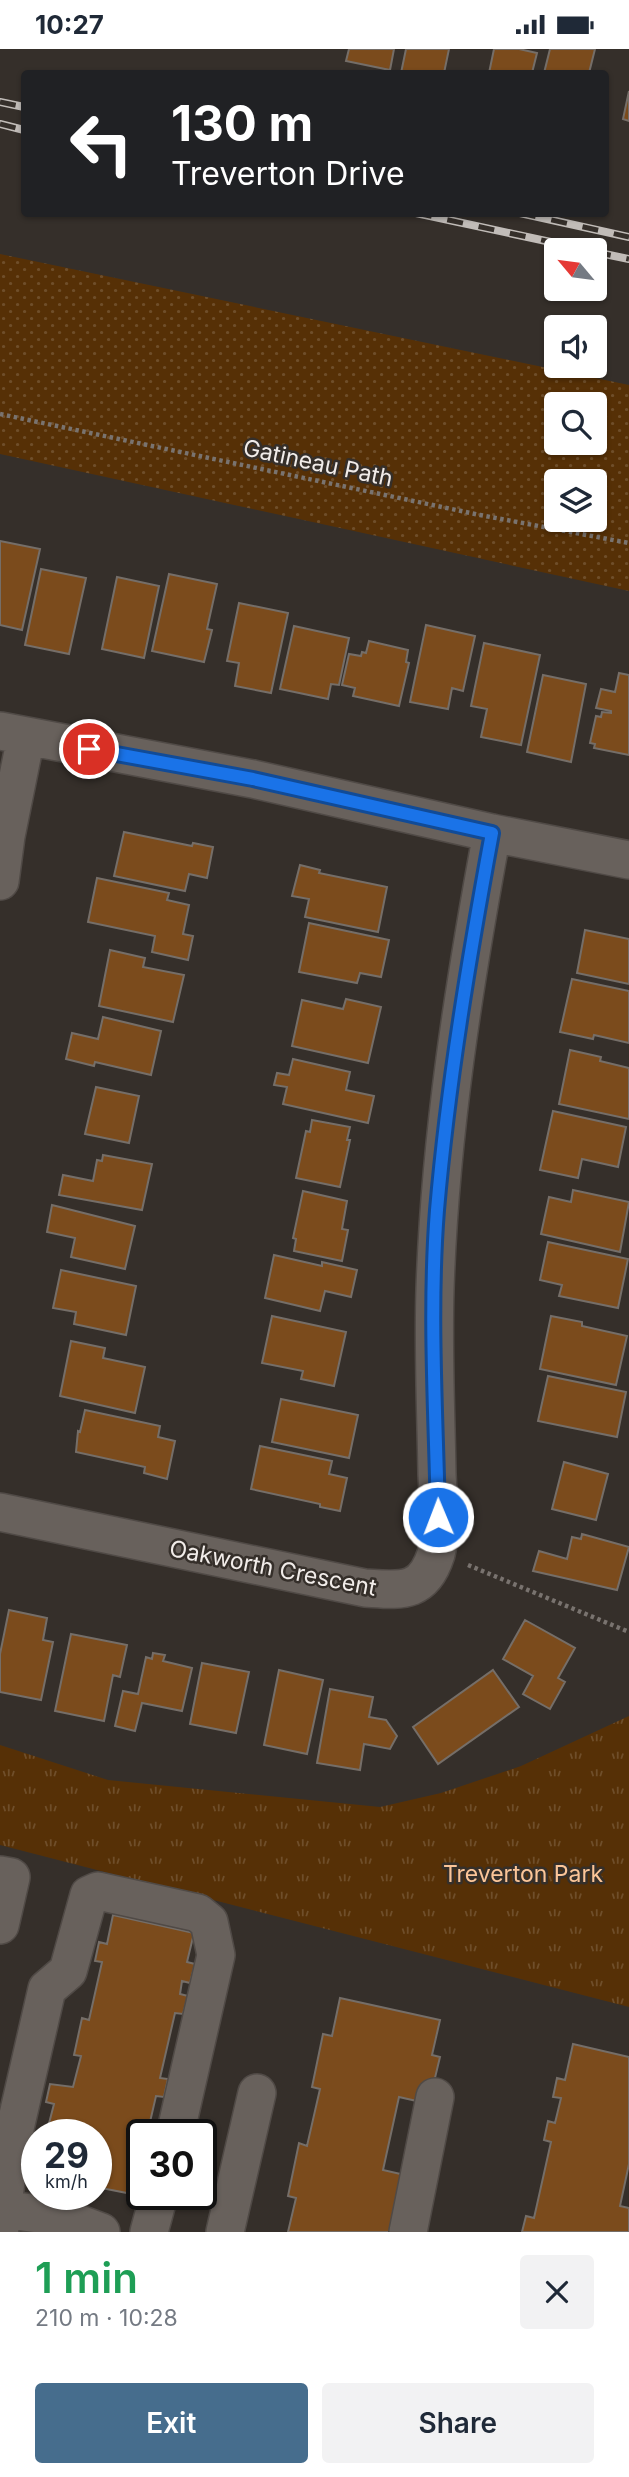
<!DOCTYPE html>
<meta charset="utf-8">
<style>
body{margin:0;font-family:Inter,sans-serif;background:#f2f2f3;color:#1f2937;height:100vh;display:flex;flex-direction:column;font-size:26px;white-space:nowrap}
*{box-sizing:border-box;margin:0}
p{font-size:23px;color:#747a83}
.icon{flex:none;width:38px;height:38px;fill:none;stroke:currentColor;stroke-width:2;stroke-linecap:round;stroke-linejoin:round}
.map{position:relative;height:2183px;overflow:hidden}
.details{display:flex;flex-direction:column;background:#fff;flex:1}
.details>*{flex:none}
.hud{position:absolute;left:21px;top:21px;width:588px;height:147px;border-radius:7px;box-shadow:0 2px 5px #0004;background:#202124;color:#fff;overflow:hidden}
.needle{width:46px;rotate:299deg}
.tools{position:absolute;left:544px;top:189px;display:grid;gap:14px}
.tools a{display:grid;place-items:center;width:63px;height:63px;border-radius:7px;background:#fff;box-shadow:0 2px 5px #0004;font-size:35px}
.speed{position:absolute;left:21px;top:2070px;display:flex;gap:14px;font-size:35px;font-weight:700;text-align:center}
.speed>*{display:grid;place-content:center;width:91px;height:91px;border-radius:50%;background:#fff;box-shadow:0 2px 5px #0004;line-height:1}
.speed small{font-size:18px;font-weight:400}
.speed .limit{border:4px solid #111;border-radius:10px;background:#fff;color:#111}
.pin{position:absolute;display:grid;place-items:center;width:60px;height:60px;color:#fff;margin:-30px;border:4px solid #fff;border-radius:50%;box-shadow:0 2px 7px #0007}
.me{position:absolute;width:77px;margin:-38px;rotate:359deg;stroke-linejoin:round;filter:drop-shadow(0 0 5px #0008)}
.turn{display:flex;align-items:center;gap:24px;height:147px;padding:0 35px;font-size:32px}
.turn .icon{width:91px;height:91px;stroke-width:2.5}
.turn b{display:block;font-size:49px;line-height:60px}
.round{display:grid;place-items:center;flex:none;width:74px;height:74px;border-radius:7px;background:#f2f2f3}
.headline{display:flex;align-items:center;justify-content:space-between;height:119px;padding:0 35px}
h1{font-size:42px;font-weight:600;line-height:52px;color:#1e9e55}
.action{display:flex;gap:14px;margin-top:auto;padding:14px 35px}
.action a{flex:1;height:80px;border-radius:7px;background:#466d8d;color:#fff;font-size:28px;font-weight:600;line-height:80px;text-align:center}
.action a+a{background:#f2f2f3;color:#1f2937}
.status{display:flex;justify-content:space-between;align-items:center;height:49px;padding:0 35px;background:#fff;direction:ltr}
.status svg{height:19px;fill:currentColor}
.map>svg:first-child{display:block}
.grass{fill:url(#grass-dots);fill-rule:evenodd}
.park{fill:url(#park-tufts)}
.building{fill:#7b4b1c;stroke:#756e68;stroke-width:2}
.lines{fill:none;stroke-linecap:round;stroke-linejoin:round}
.minor-casing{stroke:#504a46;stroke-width:40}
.path{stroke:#79736f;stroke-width:4.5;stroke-dasharray:3.5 3.5;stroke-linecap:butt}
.minor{stroke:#68615c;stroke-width:37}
.rail-casing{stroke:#c1bcb8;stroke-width:8}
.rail{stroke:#352f2a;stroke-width:5;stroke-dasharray:16;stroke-linecap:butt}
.route-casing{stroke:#114b97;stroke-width:18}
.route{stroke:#1a73e8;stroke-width:12}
.labels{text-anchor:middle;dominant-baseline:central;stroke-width:5;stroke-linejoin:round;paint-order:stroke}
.street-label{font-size:23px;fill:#f1ece9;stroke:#352f2a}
.park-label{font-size:23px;fill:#fbc598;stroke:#352f2a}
</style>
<div class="status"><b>10:27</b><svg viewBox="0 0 49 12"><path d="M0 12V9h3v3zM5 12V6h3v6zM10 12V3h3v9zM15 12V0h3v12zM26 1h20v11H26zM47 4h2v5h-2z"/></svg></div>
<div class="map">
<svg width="629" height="2183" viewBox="0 0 629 2183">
<defs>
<pattern id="grass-dots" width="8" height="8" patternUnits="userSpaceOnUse" patternTransform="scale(1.75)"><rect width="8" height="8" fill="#563006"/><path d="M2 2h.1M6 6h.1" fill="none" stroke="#6f4e2a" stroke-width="1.8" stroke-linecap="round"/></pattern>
<pattern id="park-tufts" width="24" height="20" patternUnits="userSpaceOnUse" patternTransform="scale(1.75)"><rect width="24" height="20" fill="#563006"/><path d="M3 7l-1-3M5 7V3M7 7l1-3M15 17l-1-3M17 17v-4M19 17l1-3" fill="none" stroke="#6f4e2a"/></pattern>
</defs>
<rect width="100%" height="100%" fill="#352f2a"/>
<!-- grass -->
<path class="grass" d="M0,205L629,336V542L0,405ZM556,355H595V394H556ZM556,432H595V471H556Z"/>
<!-- park -->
<path class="park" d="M629,1667V1958L0,1796V1696L108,1731L380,1758L441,1744L521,1717Z"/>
<!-- building -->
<path class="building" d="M349,0H394L390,21L346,12Z
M406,0H449L444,24H401Z
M494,0H519L537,4L532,24H489Z
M550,0H595L589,24H544Z
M629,42V72L623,70Z
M0,492L40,500L22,581L0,576Z
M41,520L86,529L69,605L25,596Z
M169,525L217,535L207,580L212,581L204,613L152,602Z
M117,528L159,537L144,609L102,600Z
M239,554L288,564L271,644L235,637L239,614L227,612Z
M426,576L475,587L463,642L452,639L448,660L410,653Z
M294,577L349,589L339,636L331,635L328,650L280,640Z
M369,592L408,601L406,613L409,614L399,657L353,647L355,639L342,636L349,605L361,607L362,603L366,604Z
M484,594L540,606L521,696L481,688L487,660L471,657Z
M619,624L629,626V706L594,699L595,695L590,694L596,667L601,668L602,663L611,664V662L596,659L601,640L615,643Z
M543,626L586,635L571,713L527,703Z
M124,783L192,797L193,794L213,798L207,829L189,825L185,842L114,827Z
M300,816L320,821L319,824L387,838L378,883L305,868L309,850L292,847Z
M97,829L169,844L167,851L189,856L183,885L193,887L188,911L152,903L155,887L88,873Z
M309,874L389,891L381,928L360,924L357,934L299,923Z
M585,881L629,890V935L577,924Z
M110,901L145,909L143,918L184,926L173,973L99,957Z
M572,930L629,942V994L594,986L593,990L560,983Z
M346,950L381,958L368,1014L292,997L302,951L343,960Z
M103,968L161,982L151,1026L95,1013L94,1017L66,1010L72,984L98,990Z
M570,1001L601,1008L600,1012L629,1019V1070L559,1055Z
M293,1010L350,1023L346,1041L374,1047L368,1074L283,1055L287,1038L274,1036L277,1024L289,1026Z
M96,1038L139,1047L129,1094L85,1085Z
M553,1062L626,1078L618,1118L582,1110L578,1129L540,1121Z
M312,1071L350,1078L347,1091H350L340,1138L296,1129L306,1082L310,1083Z
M103,1106L152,1115L142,1161L59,1146L63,1126L93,1132L97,1111L102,1112Z
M573,1141L629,1153L620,1203L541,1185L549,1148L571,1153Z
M303,1142L347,1152L342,1180L348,1181L342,1212L294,1202L296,1190L293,1189Z
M52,1156L135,1177L125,1220L71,1208L75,1189L47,1183Z
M548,1193L628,1210L618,1259L559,1247L562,1236L540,1231Z
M274,1206L322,1217V1213L357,1221L351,1248L325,1242L320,1262L265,1249Z
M61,1221L136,1237L126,1286L74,1275L76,1263L53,1259Z
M272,1267L346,1283L334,1337L301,1330L303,1322L262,1314Z
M551,1267L582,1273V1277L627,1287L616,1336L540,1320Z
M71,1292L105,1299L103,1309L145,1318L135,1364L60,1347Z
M548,1327L626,1343L617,1388L538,1372Z
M281,1350L358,1366L349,1409L272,1393Z
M85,1361L160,1377L158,1388L175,1392L167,1430L144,1424L145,1418L76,1403L78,1382L80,1383Z
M260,1397L332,1412L329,1425L347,1429L340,1462L320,1458V1455L251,1440Z
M564,1413L608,1425L596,1471L552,1460Z
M582,1485L629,1498L617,1541L533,1522L539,1502L567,1510L572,1488L581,1490Z
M9,1561L47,1569L43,1591L53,1593L41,1651L0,1643V1605Z
M525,1571L575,1599L558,1629L565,1633L550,1660L523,1645L533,1627L503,1610Z
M71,1585L127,1596L120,1628L113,1626L104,1672L55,1662Z
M153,1604L165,1606L163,1612L192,1619L182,1662L142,1654L135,1682L115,1677L123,1642L138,1645L146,1608L152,1610Z
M202,1614L249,1623L236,1684L190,1675Z
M279,1621L323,1631L307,1705L264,1696Z
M493,1621L519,1658L438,1715L413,1678Z
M330,1640L373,1648L369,1668L386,1671L397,1687L390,1700L364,1695L360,1721L317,1714Z
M113,1866L194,1884L187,1913L195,1915L190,1934L182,1932L180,1945L188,1947L183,1965L175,1964L160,2029L168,2030L164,2048L156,2047L147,2086H142V2110L132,2145L96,2138V2086H46L54,2055L46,2053L50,2035L73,2038L81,2007L74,2006L82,1969L89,1971L102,1913L95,1912L99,1893L107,1895Z
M340,1949L440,1971L432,2006L440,2008L434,2033L426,2032L421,2053L399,2048L383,2121L405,2126L392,2183H288L296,2149L288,2147L299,2094L307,2097L320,2040L312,2038L323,1985L332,1987Z
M573,1995L629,2008V2115L620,2157L629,2159V2183H522L526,2167L534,2169L551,2093L544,2091L548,2072L555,2074L561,2049L553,2048L557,2029L565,2031Z"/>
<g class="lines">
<defs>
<path id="minor" d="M0,682L253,730L492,784L629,811
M0,832L6,787L26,688
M0,1463L365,1539C400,1541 423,1546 436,1505C442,1483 438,1448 437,1425C436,1364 433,1302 435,1240C440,1086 464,935 492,784
M0,1826L11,1828L0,1876
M2,2160L61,2168L101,2183
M0,2179L10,2101L47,1940L68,1922L89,1846L98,1842L198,1864L209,1873L216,1906L175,2086
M149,2183L159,2146
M225,2183L257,2044
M408,2183L435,2048"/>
</defs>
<!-- minor casing -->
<use href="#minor" class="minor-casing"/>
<!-- path -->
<path class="path" d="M0,365L480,466L629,494
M468,1516L629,1583"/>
<!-- minor -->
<use href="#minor" class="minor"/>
<defs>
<path id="rail" d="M0,53L24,58
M0,75L24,81
M416,164L588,201
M520,164L629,188
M595,203L629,210"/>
</defs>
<!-- rail casing -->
<use href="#rail" class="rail-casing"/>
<!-- rail -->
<use href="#rail" class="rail"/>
</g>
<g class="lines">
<defs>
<path id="route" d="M89,700L253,730L492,784C469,909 448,1034 437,1161C429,1263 436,1366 438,1468"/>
</defs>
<!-- route casing -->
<use href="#route" class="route-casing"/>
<!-- route -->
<use href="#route" class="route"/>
</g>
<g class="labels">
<!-- street labels -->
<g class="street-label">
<text transform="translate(318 414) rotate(12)">Gatineau Path</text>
<text transform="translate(273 1519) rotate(11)">Oakworth Crescent</text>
</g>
<!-- park labels -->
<g class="park-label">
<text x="523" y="1825">Treverton Park</text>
</g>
</g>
</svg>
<div class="tools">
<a><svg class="needle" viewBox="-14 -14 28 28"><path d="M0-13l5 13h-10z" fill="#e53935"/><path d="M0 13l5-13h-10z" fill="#747a83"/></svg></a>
<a><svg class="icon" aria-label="sound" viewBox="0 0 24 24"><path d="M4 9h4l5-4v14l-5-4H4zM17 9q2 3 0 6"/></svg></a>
<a><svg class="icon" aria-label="search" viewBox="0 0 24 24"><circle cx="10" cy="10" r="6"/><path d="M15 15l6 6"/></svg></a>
<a><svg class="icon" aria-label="layers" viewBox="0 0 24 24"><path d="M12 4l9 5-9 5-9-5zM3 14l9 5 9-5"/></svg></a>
</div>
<div class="speed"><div>29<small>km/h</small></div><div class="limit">30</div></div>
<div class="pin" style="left:89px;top:700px;background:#d93025"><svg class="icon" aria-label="arrive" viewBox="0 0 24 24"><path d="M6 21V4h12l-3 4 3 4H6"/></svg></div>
<svg class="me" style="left:438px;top:1468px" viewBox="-20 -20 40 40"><circle r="17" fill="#1a73e8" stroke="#fff" stroke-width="3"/><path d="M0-11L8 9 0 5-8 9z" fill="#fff"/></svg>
<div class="hud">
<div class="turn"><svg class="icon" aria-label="left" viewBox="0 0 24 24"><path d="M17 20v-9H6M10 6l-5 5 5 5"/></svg><div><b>130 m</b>Treverton Drive</div></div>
</div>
</div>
<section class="details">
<div class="headline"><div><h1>1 min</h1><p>210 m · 10:28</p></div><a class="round"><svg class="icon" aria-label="close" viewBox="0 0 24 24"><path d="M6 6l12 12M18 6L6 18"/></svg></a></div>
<div class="action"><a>Exit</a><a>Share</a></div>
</section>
